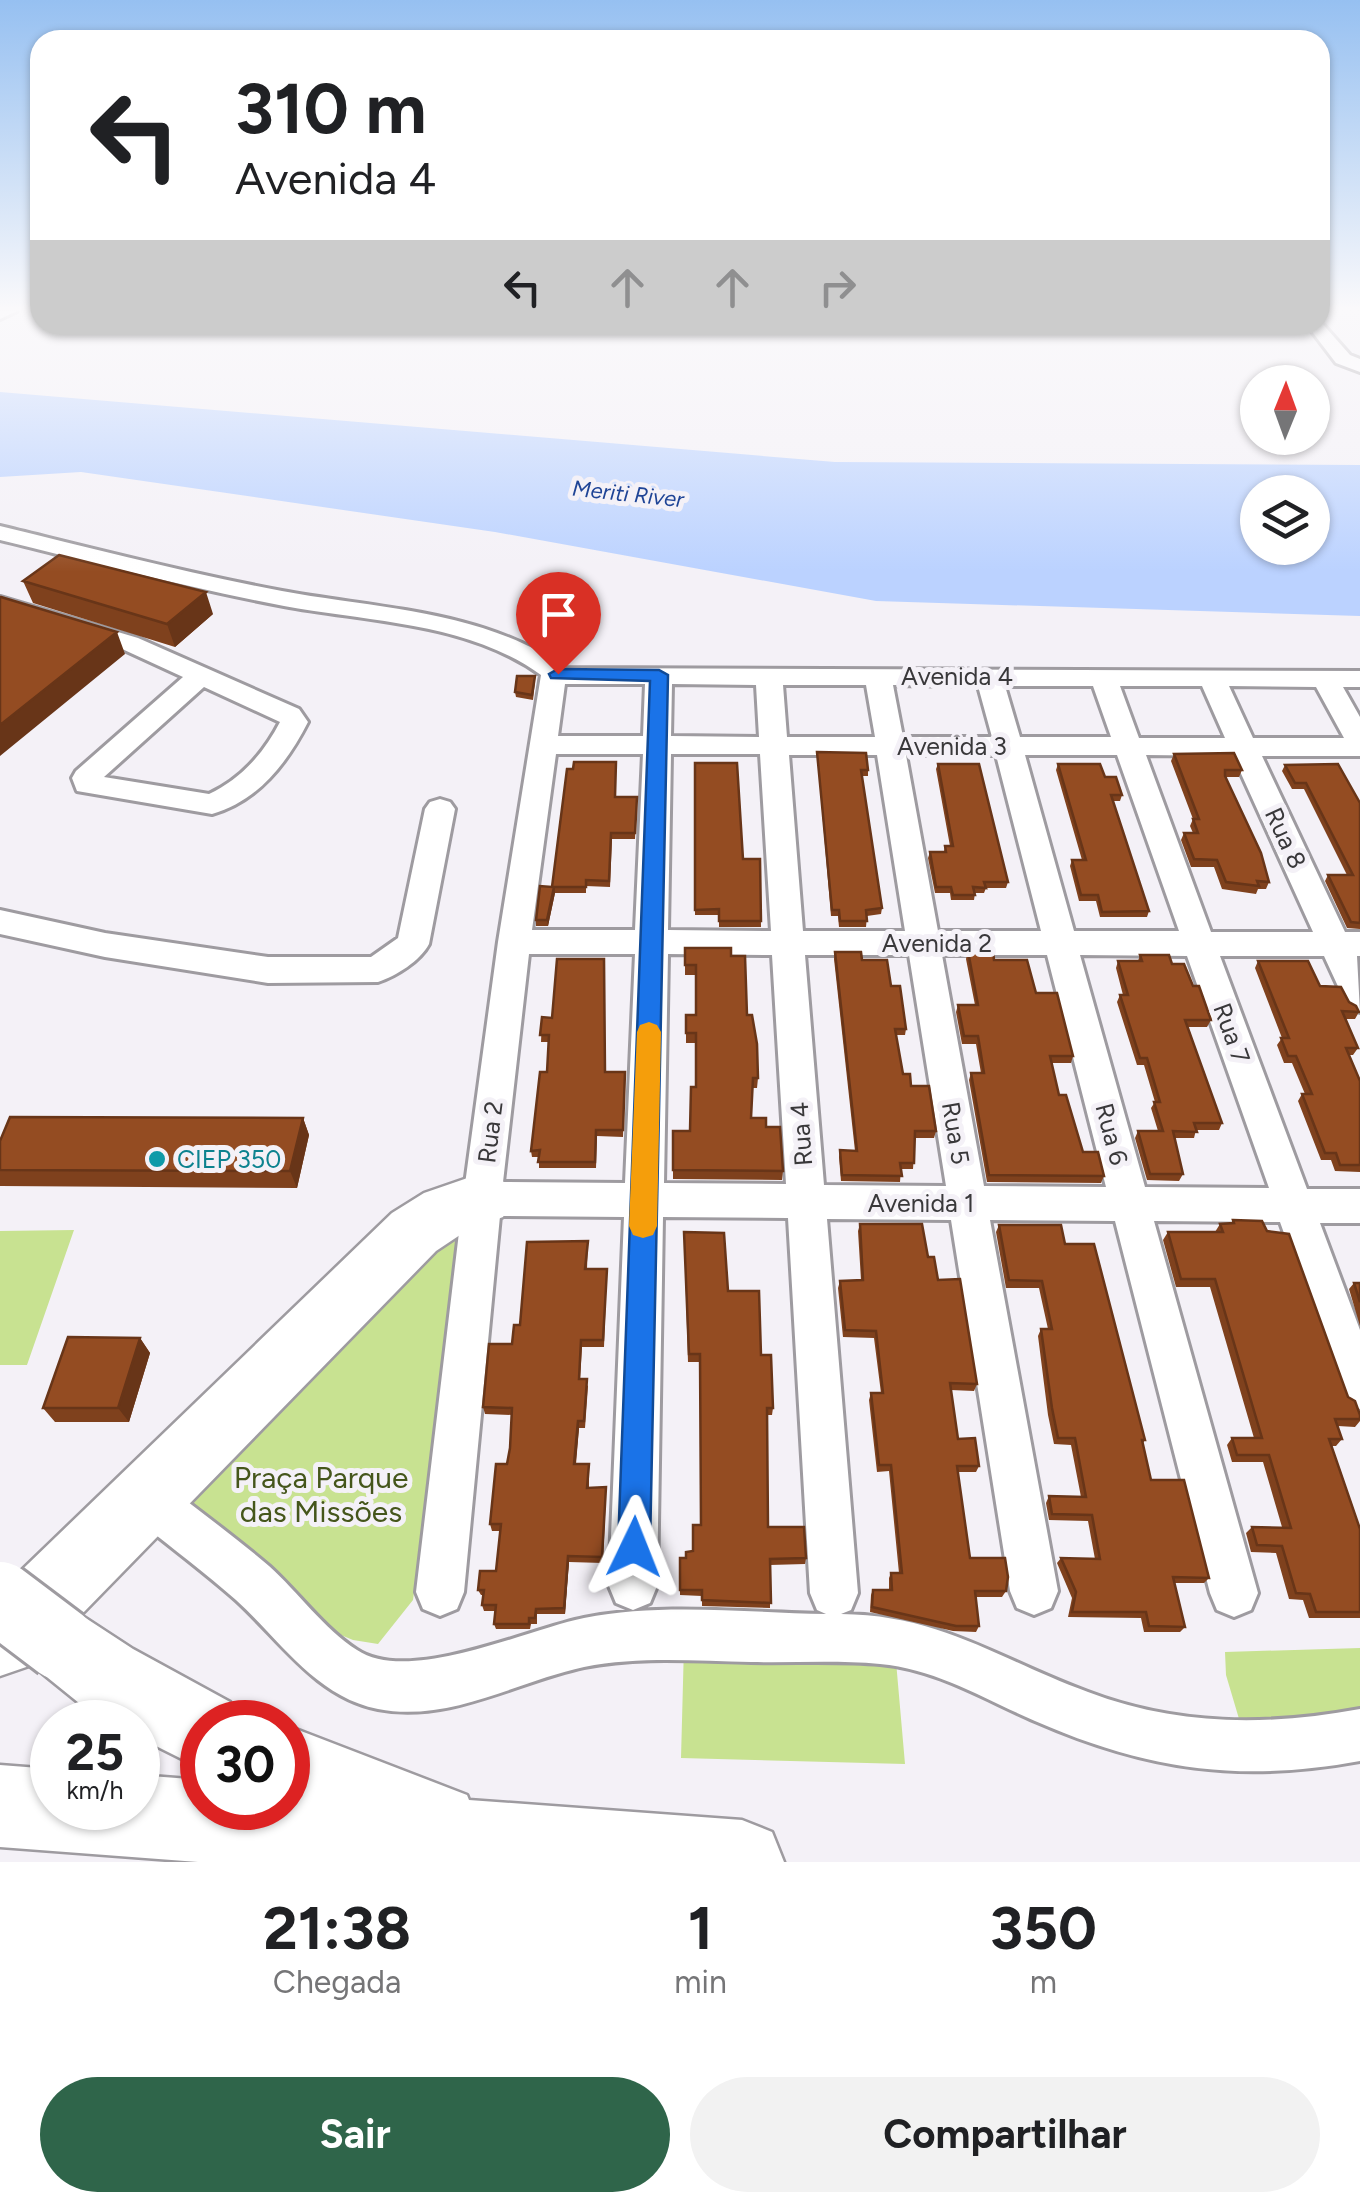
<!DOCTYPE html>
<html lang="pt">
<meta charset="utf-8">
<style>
body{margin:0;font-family:Figtree,sans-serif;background:#f2f2f2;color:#202124;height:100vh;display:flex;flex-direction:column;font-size:38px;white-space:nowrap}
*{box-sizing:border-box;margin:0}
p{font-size:32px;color:#757577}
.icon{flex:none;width:55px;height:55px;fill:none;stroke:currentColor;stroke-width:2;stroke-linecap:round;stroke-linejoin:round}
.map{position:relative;height:1862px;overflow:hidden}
.panel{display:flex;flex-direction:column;background:#fff;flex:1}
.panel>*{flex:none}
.guide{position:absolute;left:30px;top:30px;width:1300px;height:305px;border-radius:30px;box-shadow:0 2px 8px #0004;background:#fff;color:#202124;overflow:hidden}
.needle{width:65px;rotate:1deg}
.controls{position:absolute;left:1240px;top:365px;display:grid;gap:20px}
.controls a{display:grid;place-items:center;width:90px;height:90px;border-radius:50%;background:#fff;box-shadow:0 2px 8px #0004;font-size:50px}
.speed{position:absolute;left:30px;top:1700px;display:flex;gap:20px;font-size:50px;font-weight:700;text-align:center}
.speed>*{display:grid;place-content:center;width:130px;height:130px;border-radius:50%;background:#fff;box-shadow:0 2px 8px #0004;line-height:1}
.speed small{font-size:25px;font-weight:400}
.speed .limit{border:15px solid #d22;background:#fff;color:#111}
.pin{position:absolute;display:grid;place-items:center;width:85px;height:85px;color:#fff;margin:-102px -42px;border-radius:50% 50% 50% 0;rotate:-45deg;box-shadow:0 0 10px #0007}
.pin .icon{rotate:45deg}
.me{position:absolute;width:110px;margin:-55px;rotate:2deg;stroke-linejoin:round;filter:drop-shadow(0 0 8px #0008)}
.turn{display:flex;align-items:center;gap:35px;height:210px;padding:0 40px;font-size:45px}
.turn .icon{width:130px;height:130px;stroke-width:2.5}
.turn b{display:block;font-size:70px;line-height:85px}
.lanes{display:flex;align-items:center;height:95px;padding:0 40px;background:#0003;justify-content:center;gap:50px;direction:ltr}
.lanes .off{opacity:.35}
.eta{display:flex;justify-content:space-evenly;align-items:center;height:170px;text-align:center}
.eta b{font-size:60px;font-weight:700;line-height:70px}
.button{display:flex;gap:20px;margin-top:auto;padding:20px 40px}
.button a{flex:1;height:115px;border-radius:60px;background:#2f654a;color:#fff;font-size:40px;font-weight:700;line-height:115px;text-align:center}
.button a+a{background:#f2f2f2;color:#202124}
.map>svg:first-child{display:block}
.green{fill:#c8e291}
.water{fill:#bbd2ff;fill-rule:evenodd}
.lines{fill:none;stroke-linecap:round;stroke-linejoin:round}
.minor-casing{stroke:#9e9ba0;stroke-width:6}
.highway-casing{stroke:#9e9ba0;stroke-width:5}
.minor{fill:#fff;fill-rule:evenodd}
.highway{fill:#fff;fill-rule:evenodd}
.highway-bridge-casing{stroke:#9e9ba0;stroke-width:78;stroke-linecap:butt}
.highway-bridge{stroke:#fff;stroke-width:72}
.wall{fill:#7f411d}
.shaded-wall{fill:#683518}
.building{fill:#944c22;stroke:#683518;stroke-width:2.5}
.route{fill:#1a73e8;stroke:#114b97;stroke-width:2.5}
.slow{fill:#f59e0b}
.culture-dot{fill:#0f9aa8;stroke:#f4f1f7;stroke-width:4}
.labels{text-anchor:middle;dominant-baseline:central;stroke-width:10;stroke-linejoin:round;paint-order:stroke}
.far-water-label{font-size:22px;font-style:italic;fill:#1f4496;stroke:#f4f1f7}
.street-label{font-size:25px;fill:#39383a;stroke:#f4f1f7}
.culture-label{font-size:25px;fill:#0d838f;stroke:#f4f1f7;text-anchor:start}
.near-park-label{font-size:30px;fill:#45561b;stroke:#f4f1f7}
</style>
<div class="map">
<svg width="1360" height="1862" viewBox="0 0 1360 1862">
<rect width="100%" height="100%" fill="#f4f1f7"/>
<!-- green -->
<path class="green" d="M463,1225L413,1600L378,1644L353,1640L326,1629L185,1517C195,1444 402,1280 463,1225Z
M74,1230L27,1365H0V1231Z
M684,1645L895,1650L905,1764L681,1758Z
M1360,1648V1722L1245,1739L1226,1675L1225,1652Z"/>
<!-- water -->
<path class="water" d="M0,392L835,462L1360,465V616L876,601L495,532L81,472L0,477ZM1258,492H1312V548H1258Z"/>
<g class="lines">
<defs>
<path id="minor" d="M0,311H17L0,319Z
M1320,321L1350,355L1360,359V372L1336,363L1307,325H1320Z
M0,526C94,549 187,573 282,591C379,609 483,610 566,668L1360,671V687H1343L1360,717V756H1262L1345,932H1360V956H1357L1360,1012L1348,1008L1324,956H1220L1307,1189H1360V1223H1320L1360,1330V1409L1345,1403L1280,1222L1154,1221L1258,1593L1251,1610L1234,1617L1217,1610L1210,1593L1115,1221L990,1220L1058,1591L1051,1608L1034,1615L1017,1608L1010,1591L951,1220L827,1219L858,1593L851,1610L841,1614C941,1615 998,1659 1088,1692C1177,1726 1268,1726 1360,1709V1761C1240,1783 1147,1770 1035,1721C984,1699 936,1669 880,1664C837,1660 793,1663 751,1662C696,1661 639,1656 584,1667C518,1681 449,1723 378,1709C316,1697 280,1640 236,1600C202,1570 165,1543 130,1514L123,1498L130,1482L146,1475L162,1482C198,1510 235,1537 269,1566C298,1592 324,1629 357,1650C409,1685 528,1629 584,1618C662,1602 748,1613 826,1614L817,1610L810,1593L788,1218L663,1217L657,1586L650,1603L633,1610L616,1603L609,1586L624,1217L500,1216L464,1592L457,1609L440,1616L423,1609L416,1592L463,1199L498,942L541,675C467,622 370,622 284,606C189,588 94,563 0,540ZM565,684H645L643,736H558ZM672,684L756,685L759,737L671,736ZM783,685H866L875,737H787ZM893,685L978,686L992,737H903ZM1005,686H1093L1111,737H1020ZM1120,686H1202L1225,738H1139ZM1229,686L1316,687L1344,738H1253ZM556,754H643L635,930H532ZM671,754H760L771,931L668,930ZM789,755H877L905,931H803ZM906,755H996L1041,931H938ZM1025,755H1117L1179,931H1074ZM1146,755L1233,756L1313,932H1211ZM529,954H635L625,1183L503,1182ZM668,954L772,955L786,1184L664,1183ZM805,955H909L946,1186L824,1185ZM942,955H1047L1106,1187L984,1186ZM1080,955L1187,956L1269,1188L1145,1187Z
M0,597L138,638L299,709L308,722C287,763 258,801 212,814L77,791L72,778L76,771L183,677L120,648L0,612ZM204,687L280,722C264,753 241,779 209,794L104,777Z
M440,799L450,802L455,809L429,944C420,961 396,976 378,982L268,983L105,957L0,934V910L105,933L268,957H371L398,938L425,809L430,802Z"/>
<path id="highway" d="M482,1173L503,1181L512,1199L503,1217L466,1231L436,1251L81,1615L133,1649L230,1702L238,1722H202V1769L138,1737V1722H112L79,1703L32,1665L0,1676V1591L392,1213L424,1193Z
M288,1726L467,1795L469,1800L742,1820L772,1832L784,1862H198L0,1847V1765L52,1769V1808H138V1775L202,1780V1808H288Z"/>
</defs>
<!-- minor casing -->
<use href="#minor" class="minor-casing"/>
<!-- highway casing -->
<use href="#highway" class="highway-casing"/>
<!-- minor -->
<use href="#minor" class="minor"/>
<!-- highway -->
<use href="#highway" class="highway"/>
<defs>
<path id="highway-bridge" d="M0,1598L61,1644"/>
</defs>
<!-- highway-bridge casing -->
<use href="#highway-bridge" class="highway-bridge-casing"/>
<!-- highway-bridge -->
<use href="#highway-bridge" class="highway-bridge"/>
</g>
<!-- wall -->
<path class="wall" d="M23,581L213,614L175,647L33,603Z
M535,682L533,700L516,697L515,692Z
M817,752L868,770V776H862L882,908L881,914L867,916L866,927H839L838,916H831Z
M1174,754L1242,770L1239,777H1225L1269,882L1266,889H1258L1256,894L1222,889L1214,867H1191L1181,840L1184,833H1193L1190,826L1193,819L1171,761Z
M695,763L743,859H760L761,927H719V915H695Z
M938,764L1008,882L1006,888H986L984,893H975L974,900H951L950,893H935L928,858L930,852H944L945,846H950L936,769Z
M1058,764L1105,777L1122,795L1120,801H1113L1149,911L1147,917H1100L1096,901H1079L1070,866L1072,860H1082L1056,770Z
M1285,765L1360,803V929L1347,928L1325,881L1328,875H1347L1304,789H1292L1282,771Z
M616,797H637L635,839H612L610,887L586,886V893H555L548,926H536V920L552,887Z
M685,948L731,956L747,1015L758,1078L757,1088H752L751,1118L766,1127L783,1171L782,1180L673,1179V1131H690L696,1087V1043H686V1015H696V975H685Z
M968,951L994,960L1036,993L1073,1056L1071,1063H1052L1059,1095L1083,1152L1104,1176L1101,1183L987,1182L969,1080L971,1073H981L976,1044H962L956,1012L958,1005H975L966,959Z
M835,952L862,960L891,986L906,1029L905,1035H896L903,1074L911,1086L936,1131L934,1138H915L913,1169H901L900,1182L841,1181L839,1157L840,1150L855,1151L834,959Z
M1140,955L1172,964L1193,986L1211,1020L1207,1027H1188L1222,1123L1219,1130H1196L1194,1138H1174L1183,1174L1179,1181L1147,1180L1135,1138L1138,1131H1158L1151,1108L1155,1102L1144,1065H1137L1117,1002L1120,995H1123L1116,968L1118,961H1138Z
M1258,961L1320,986L1349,1002L1359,1012L1355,1019H1345L1358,1048L1353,1055H1349L1360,1081V1172L1335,1171L1331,1160H1321L1298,1101L1302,1094H1305L1292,1063H1284L1277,1045L1282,1038L1255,968Z
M542,1017L605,1072H625L623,1137L597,1136L596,1168H539V1157H532L531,1151L547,1072L549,1042H541Z
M303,1118L309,1135L297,1188L0,1186V1141Z
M1233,1220L1267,1231L1348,1397L1360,1415V1421L1355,1427L1338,1426L1342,1439L1336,1446H1332L1360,1529V1618H1309L1303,1600L1289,1599L1276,1553L1251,1552L1246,1533L1252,1527H1282L1263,1462H1232L1227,1445L1232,1438H1254L1210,1287H1176L1163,1240L1168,1232H1215L1220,1224L1231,1223Z
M860,1224L928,1257L977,1384L974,1391L951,1390L958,1439L979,1466L976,1472H958L970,1558L1006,1591L1002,1597H975L979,1626L976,1632L953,1631L870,1612L871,1595L873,1590H889V1578L891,1573H899L889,1471L877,1472L869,1400L871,1393H881L874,1338L843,1337L838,1288L840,1281L861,1280L858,1231Z
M999,1225L1065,1244L1145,1440L1143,1443L1151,1480L1209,1578L1204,1583H1174L1185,1627L1180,1632H1144L1141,1618L1068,1617L1072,1598L1057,1563L1061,1558L1095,1559L1088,1521L1049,1520L1046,1503L1049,1496L1081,1497L1071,1445L1054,1444L1048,1415L1038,1336L1041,1329H1048L1039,1288H1006L996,1232Z
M684,1232L728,1291L761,1355L773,1408L772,1415H768V1527L806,1558L805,1564L770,1565V1608L702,1606V1596L680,1595V1558H686L693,1551L701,1525L700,1362H688Z
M588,1241L587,1269H607L604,1347H582L580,1379L588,1386L585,1428H579L576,1464H589V1488L606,1494L603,1563L569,1562L565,1614H537V1624H531L530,1629H496L494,1624L495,1611H484L482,1605L483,1595H481L478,1590L496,1571L500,1531H492L490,1524L507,1464L510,1448L512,1415L485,1414L483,1407L520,1325Z
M1354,1283H1360V1326L1349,1289Z
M140,1338L150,1353L129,1422H55L43,1408Z"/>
<!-- shaded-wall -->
<path class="shaded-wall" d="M206,592L213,614L175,647L167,624Z
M117,632L125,654L0,756V725Z
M554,887L555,893L548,926L547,920Z
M303,1118L309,1135L297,1188L290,1171Z
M140,1338L150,1353L129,1422L118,1408Z
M578,1421L579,1428L575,1471L574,1464Z
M568,1556L569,1562L565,1614L564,1608Z"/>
<!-- building -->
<path class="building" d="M59,555L206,592L167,624L23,581Z
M1,597L117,632L0,725V598Z
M517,676H535L532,695L515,692Z
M817,752L866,753L868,770H861L882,908L866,910L867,921H840L839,910H832Z
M1234,753L1242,770H1225V776L1261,853L1269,882L1257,881L1259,886L1226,882L1217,860L1194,859L1184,833H1198L1193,819H1199L1174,754Z
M574,762H616L615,797H637L635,833H611L609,881L586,880V887H554L547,920H536L540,886L552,887L567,769H573Z
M695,763H737L743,859H760L761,921H719V909L695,910Z
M938,764H979L1008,882H984L986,888L973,887L975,895H953L951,887H936L930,852H946L945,846H953Z
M1058,764H1100L1105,777H1116L1122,795H1111L1149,911L1102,912L1098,895H1081L1072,860H1086Z
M1338,764L1360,803V923L1351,922L1328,875H1353L1306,783H1295L1285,765Z
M685,948H731V956H745L747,1015H752L757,1044L758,1078H753L751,1118H766V1127H780L783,1171L673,1170V1131H690L691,1087H696V1033H686V1015H696V965H685Z
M968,951H993L994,960H1027L1036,993H1057L1073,1056H1050L1059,1095H1066L1083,1152H1098L1104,1176L989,1175L971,1073H984L978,1036H964L958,1005H978Z
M835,952H861L862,960H887L891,986H900L906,1029H895L903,1074H910L911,1086H929L936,1131H915L914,1163H900L902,1176L842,1175L840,1150L857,1151Z
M1140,955H1169L1172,964H1184L1193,986H1199L1211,1020H1185L1222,1123H1194L1197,1132L1173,1131L1183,1174H1150L1138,1131H1163L1154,1102H1160L1147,1058H1140L1120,995H1128L1118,961H1142Z
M557,959H604L605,1072H625L623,1130H596L595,1162H538L540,1150L531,1151L540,1072H547L549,1035H540L542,1017L552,1018Z
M1258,961H1308L1320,986L1341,987L1349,1002L1356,1006L1359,1012L1342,1011L1358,1048H1346L1360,1081V1165H1340L1336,1153H1325L1302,1094H1312L1296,1056H1288L1281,1038H1289Z
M10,1117L303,1118L290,1171L0,1170V1141Z
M1233,1220L1262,1221L1267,1231L1289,1234L1348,1397L1355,1401L1360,1415V1419H1335L1342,1439H1329L1360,1529V1612H1316L1310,1594L1296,1593L1282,1546L1257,1545L1252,1527L1291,1528L1269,1455H1237L1232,1438H1262L1215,1279H1181L1168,1232H1223L1220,1224L1234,1223Z
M860,1224H922L928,1257H934L938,1280L960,1279L977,1384L950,1383L958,1439L975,1438L979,1466H957L970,1558H1005L1008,1577L1006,1591H975L979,1626H956L872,1607L873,1590H892L891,1573H902L891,1465H879L871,1393H883L876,1331L845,1330L840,1281L863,1280Z
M999,1225H1061L1065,1244H1094L1145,1440H1142L1151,1480H1184L1209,1578L1173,1577L1185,1627L1149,1626L1146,1612H1072L1076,1592L1061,1558L1100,1559L1092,1515L1052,1514L1049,1496L1086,1497L1075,1438H1058L1052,1408L1041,1329H1052L1042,1281L1009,1280Z
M684,1232L724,1233L728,1291H759L761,1355H771L772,1381L773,1408H767L768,1527H804L806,1558L770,1559L771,1603L702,1600V1590H680V1558H686V1552L693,1551V1525H701L700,1354H689Z
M588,1241L585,1269H607L603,1340H581L579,1379H587L584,1421H578L574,1464H589L587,1488L606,1487L602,1557L568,1556L564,1608L536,1609L535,1618H529V1624H494L496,1605H482L484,1590H478L480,1571H496L501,1524H490L496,1464H507L510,1448L512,1408L483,1407L489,1344H512L514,1325H520L527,1242Z
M1354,1283H1360V1302Z
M68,1337L140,1338L118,1408H43Z"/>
<!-- sky -->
<linearGradient id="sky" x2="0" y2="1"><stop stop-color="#96c0f1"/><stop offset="0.54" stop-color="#faf9fb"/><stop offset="1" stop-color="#faf9fb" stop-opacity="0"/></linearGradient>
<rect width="1360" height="572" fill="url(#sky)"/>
<!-- route -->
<path class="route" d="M558,669L659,670L668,675L650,1547L646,1559L634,1564L622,1559L618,1547L650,681L551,678L549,674Z"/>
<!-- slow -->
<path class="slow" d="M649,1022L657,1025L661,1032L657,1226L653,1235L643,1238L633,1235L629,1226L637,1032L640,1025Z"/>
<!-- markers -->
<circle class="culture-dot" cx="157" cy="1159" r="10"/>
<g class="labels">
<!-- far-water labels -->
<g class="far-water-label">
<text transform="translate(628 494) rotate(6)">Meriti River</text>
</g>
<!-- street labels -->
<g class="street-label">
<text x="957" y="676">Avenida 4</text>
<text x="952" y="746">Avenida 3</text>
<text transform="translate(1286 838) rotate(65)">Rua 8</text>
<text x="937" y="943">Avenida 2</text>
<text transform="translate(1232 1033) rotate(70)">Rua 7</text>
<text transform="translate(490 1132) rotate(-83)">Rua 2</text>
<text transform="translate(956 1133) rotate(80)">Rua 5</text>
<text transform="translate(801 1134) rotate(-94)">Rua 4</text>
<text transform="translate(1112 1134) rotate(75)">Rua 6</text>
<text x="921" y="1203">Avenida 1</text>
</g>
<!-- culture labels -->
<g class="culture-label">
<text x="177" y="1159">CIEP 350</text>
</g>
<!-- near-park labels -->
<g class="near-park-label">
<text x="321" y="1477">Praça Parque<tspan x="321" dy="34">das Missões</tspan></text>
</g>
</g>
</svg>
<div class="controls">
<a><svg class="needle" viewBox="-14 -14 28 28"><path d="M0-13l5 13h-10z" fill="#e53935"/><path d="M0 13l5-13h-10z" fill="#757577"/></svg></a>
<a><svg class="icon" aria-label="layers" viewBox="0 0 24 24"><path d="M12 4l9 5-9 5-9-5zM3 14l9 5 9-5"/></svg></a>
</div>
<div class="speed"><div>25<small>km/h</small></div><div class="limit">30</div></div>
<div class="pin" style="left:558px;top:674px;background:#d93025"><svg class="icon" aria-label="arrive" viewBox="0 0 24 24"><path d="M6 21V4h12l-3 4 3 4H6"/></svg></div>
<svg class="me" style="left:634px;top:1547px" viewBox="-20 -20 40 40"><path d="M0-17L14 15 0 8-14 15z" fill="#1a73e8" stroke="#fff" stroke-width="4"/></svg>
<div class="guide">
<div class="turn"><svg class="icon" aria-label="left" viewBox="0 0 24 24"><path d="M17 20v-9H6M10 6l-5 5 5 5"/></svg><div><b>310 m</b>Avenida 4</div></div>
<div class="lanes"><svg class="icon" aria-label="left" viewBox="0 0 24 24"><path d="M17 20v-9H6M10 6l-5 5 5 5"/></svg><svg class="icon off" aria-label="ahead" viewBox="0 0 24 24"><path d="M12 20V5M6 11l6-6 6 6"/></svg><svg class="icon off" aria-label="ahead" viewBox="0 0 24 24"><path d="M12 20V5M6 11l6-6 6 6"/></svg><svg class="icon off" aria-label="right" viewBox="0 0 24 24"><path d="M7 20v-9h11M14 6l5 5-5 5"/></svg></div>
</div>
</div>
<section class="panel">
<div class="eta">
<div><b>21:38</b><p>Chegada</p></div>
<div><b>1</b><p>min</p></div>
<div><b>350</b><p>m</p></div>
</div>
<div class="button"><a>Sair</a><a>Compartilhar</a></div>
</section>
